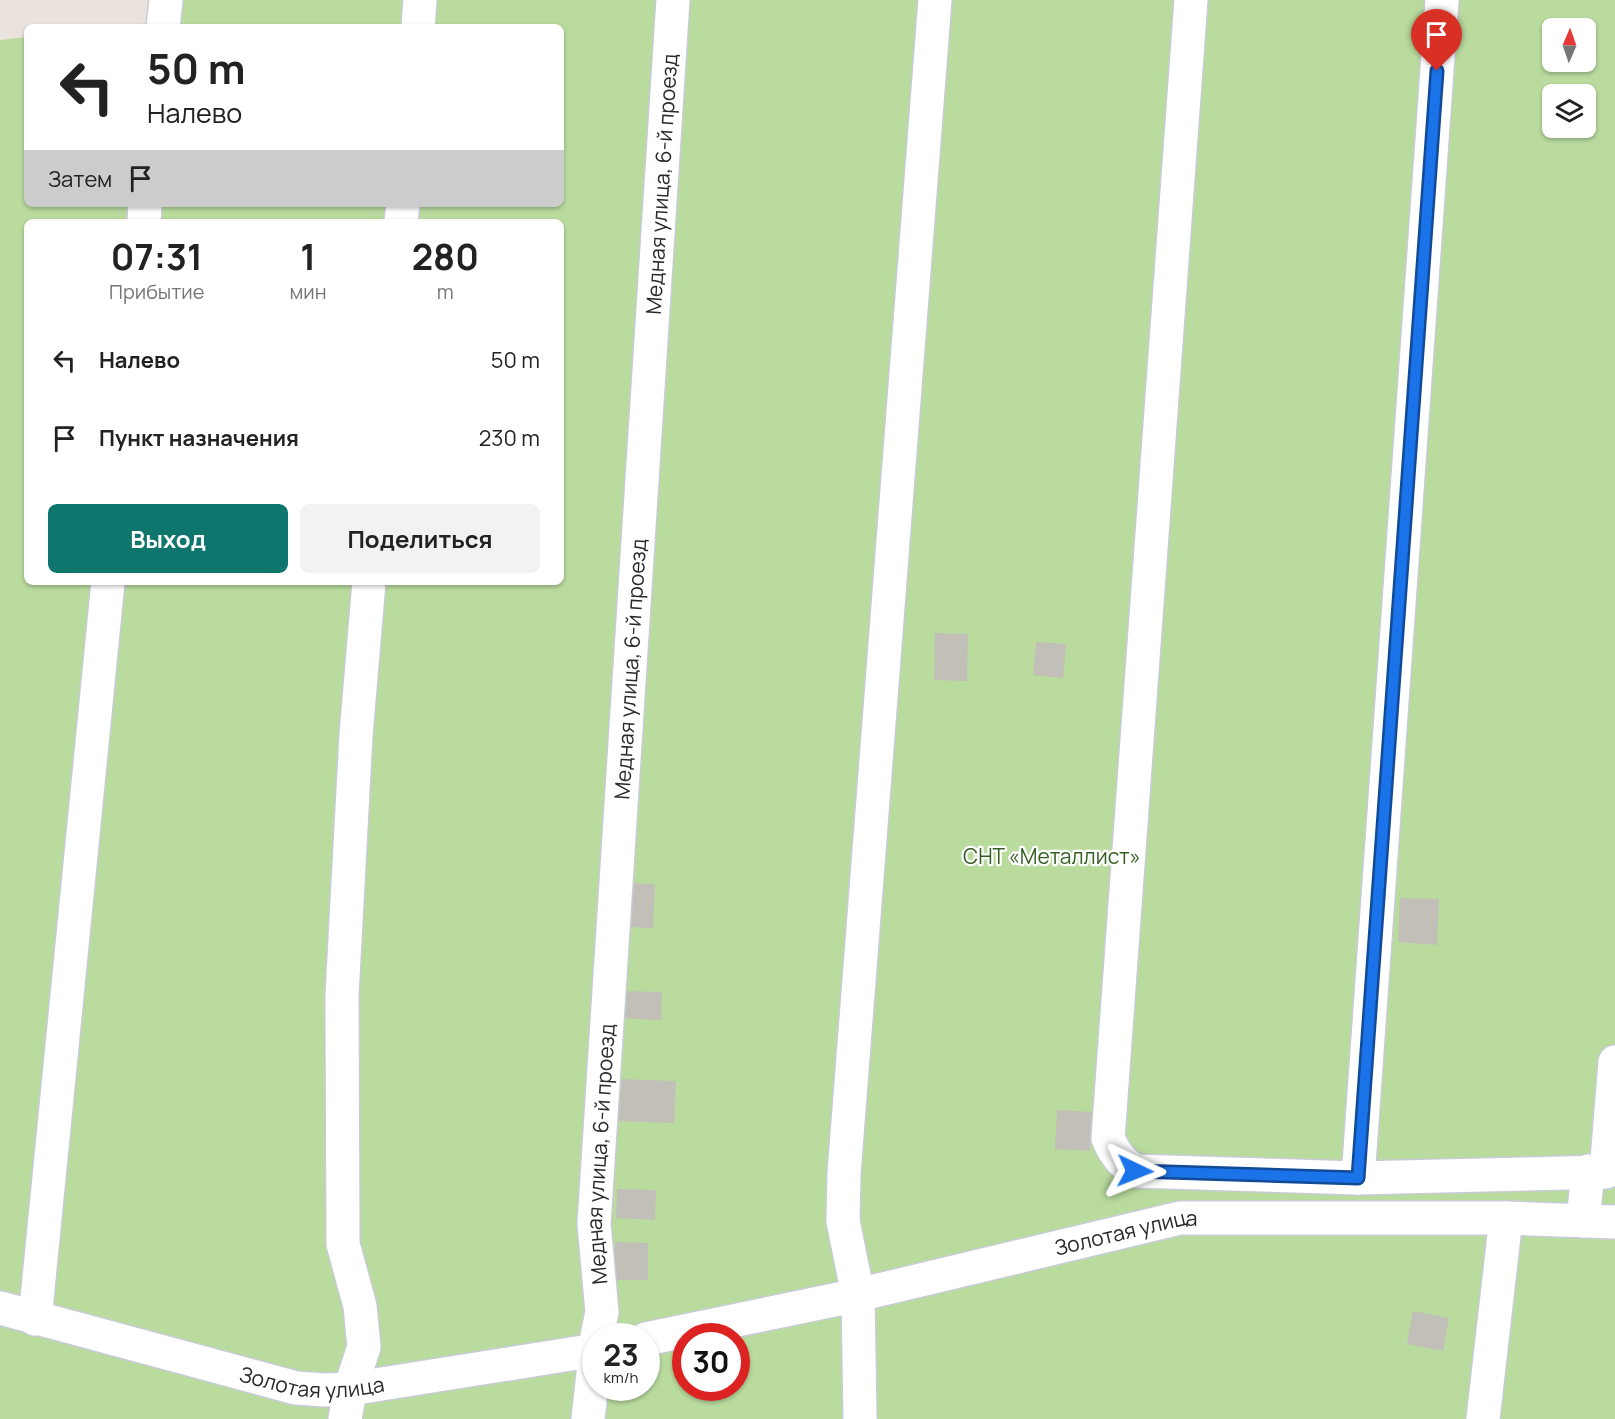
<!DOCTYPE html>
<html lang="ru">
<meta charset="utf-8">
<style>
body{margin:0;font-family:Manrope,sans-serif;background:#f2f2f2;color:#222;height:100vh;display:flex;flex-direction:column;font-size:22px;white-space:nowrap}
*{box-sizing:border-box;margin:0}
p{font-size:20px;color:#767676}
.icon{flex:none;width:33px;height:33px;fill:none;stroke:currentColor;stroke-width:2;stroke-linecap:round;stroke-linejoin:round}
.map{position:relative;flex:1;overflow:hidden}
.panel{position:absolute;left:24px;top:219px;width:540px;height:366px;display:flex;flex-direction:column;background:#fff;border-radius:9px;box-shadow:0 2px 4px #0004}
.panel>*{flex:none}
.hud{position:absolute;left:24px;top:24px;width:540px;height:183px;border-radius:9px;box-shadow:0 2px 4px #0004;background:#fff;color:#222;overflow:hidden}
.needle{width:39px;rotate:2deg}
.controls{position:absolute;left:1542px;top:18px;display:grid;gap:12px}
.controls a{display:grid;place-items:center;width:54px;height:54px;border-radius:9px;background:#fff;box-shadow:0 2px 4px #0004;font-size:30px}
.speed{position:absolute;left:582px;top:1323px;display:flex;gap:12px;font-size:30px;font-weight:700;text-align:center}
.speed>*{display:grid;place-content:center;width:78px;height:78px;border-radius:50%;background:#fff;box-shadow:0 2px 4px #0004;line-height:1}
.speed small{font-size:15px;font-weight:400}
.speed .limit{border:9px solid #d22;background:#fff;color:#111}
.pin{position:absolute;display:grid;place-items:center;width:51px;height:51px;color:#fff;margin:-62px -26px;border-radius:50% 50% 50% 0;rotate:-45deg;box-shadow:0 0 6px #0007}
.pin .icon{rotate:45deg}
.me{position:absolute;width:66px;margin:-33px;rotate:92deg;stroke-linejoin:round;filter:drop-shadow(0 0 4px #0008)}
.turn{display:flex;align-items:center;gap:21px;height:126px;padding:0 24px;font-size:27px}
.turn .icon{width:78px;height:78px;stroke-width:2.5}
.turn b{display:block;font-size:42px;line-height:51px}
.then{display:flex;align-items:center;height:57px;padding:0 24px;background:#0003;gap:12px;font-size:22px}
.eta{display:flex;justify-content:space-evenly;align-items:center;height:102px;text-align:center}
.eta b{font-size:36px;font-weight:700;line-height:42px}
.action{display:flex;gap:12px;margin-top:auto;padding:12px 24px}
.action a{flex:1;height:69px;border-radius:9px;background:#0f766e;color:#fff;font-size:24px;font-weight:700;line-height:69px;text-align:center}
.action a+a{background:#f2f2f2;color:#222}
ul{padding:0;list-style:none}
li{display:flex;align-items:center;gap:18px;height:78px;padding:0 24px}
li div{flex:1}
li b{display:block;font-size:22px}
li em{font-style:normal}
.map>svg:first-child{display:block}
.green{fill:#b9db9e;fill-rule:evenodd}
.building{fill:#c2beb8}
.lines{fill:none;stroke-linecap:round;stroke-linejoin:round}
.minor-casing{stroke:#c8ccd5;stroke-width:36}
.tertiary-casing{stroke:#c8ccd5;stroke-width:36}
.minor{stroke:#fff;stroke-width:33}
.tertiary{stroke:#fff;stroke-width:33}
.route-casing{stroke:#114b97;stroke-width:15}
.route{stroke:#1a73e8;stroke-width:10}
.labels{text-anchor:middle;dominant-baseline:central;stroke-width:4.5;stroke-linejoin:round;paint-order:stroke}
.street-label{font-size:21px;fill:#292929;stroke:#fff}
.park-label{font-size:21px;fill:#345e21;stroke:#fff}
</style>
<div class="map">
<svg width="1615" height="1419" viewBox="0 0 1615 1419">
<rect width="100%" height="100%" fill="#eae2dc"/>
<!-- green -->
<path class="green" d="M184,0H1615V1419H0V40L27,37V204H561V27H114L150,23ZM1552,28H1586V62H1552ZM1552,94H1586V128H1552ZM27,222H561V582H27ZM596,1336H646V1388H596ZM686,1336H736V1388H686Z"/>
<!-- building -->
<path class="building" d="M935,633L968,634L967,681L934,680Z
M1036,642L1066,644L1063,678L1033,675Z
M627,883L655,884L653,928L626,927Z
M1400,898L1439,899L1437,945L1398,942Z
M619,991L662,992L661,1020L618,1018Z
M618,1079L676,1081L674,1123L616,1121Z
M1057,1110L1092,1112L1090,1151L1055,1149Z
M617,1189L656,1190L655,1220L616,1218Z
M615,1242L648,1243V1280H614Z
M1413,1311L1449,1318L1443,1351L1407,1344Z"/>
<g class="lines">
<defs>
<g id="minor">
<path d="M1191,0L1108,1138C1114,1153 1121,1162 1135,1171L1358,1178L1442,0"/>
<path d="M163,27L166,0"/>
<path d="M418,27L420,0"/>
<path d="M144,222L145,204"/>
<path d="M401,222L403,204"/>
<path d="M1358,1178L1606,1172L1615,1062"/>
<path d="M1583,1221L1588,1171"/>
<path d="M35,1319L108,582"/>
<path id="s1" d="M597,1336L602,1312L594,1224L673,0"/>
<path d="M345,1419L350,1389L364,1347L360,1306L343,1244L342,995L356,735L369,582"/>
<path d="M588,1419L596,1346"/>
<path d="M860,1419L858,1295L843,1221L844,1174L935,0"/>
<path d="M1483,1419L1506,1218"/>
</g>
<g id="tertiary">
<path id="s2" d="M0,1308L296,1388L325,1390L350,1389L596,1350"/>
<path id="s3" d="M646,1339L858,1295L1180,1218H1506L1615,1222"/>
</g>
</defs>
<!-- minor casing -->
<use href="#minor" class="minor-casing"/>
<!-- tertiary casing -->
<use href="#tertiary" class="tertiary-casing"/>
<!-- minor -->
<use href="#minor" class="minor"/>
<!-- tertiary -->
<use href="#tertiary" class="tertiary"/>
</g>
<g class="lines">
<defs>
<path id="route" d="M1135,1171L1358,1178L1437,71"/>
</defs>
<!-- route casing -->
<use href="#route" class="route-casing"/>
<!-- route -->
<use href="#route" class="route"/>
</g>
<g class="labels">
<!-- street labels -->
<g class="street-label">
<text stroke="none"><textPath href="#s1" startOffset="1155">Медная улица, 6-й проезд</textPath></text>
<text stroke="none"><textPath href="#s1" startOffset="669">Медная улица, 6-й проезд</textPath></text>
<text stroke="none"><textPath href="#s1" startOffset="183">Медная улица, 6-й проезд</textPath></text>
<text stroke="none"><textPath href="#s3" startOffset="492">Золотая улица</textPath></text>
<text stroke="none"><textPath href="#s2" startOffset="322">Золотая улица</textPath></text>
</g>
<!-- park labels -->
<g class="park-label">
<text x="1052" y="856">СНТ «Металлист»</text>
</g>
</g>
</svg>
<div class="controls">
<a><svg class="needle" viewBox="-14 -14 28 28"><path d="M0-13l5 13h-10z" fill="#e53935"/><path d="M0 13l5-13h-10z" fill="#767676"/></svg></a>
<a><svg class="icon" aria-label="layers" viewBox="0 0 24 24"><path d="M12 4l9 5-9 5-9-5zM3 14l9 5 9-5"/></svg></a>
</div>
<div class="speed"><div>23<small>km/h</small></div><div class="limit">30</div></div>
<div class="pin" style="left:1437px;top:71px;background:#d93025"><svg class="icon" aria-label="arrive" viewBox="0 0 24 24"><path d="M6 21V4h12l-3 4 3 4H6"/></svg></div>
<svg class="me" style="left:1135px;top:1171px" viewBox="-20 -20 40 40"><path d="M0-17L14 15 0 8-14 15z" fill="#1a73e8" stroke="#fff" stroke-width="4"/></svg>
<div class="hud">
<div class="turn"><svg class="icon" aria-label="left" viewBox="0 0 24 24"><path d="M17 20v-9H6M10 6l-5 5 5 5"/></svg><div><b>50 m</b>Налево</div></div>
<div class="then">Затем<svg class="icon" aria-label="arrive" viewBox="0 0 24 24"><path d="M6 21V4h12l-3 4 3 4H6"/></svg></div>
</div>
<section class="panel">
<div class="eta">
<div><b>07:31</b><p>Прибытие</p></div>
<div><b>1</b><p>мин</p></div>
<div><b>280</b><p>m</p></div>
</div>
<ul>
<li><svg class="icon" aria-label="left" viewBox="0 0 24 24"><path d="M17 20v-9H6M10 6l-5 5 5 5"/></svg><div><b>Налево</b></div><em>50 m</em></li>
<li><svg class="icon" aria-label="arrive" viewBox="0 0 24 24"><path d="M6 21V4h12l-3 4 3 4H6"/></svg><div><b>Пункт назначения</b></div><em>230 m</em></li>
</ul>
<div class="action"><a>Выход</a><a>Поделиться</a></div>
</section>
</div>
